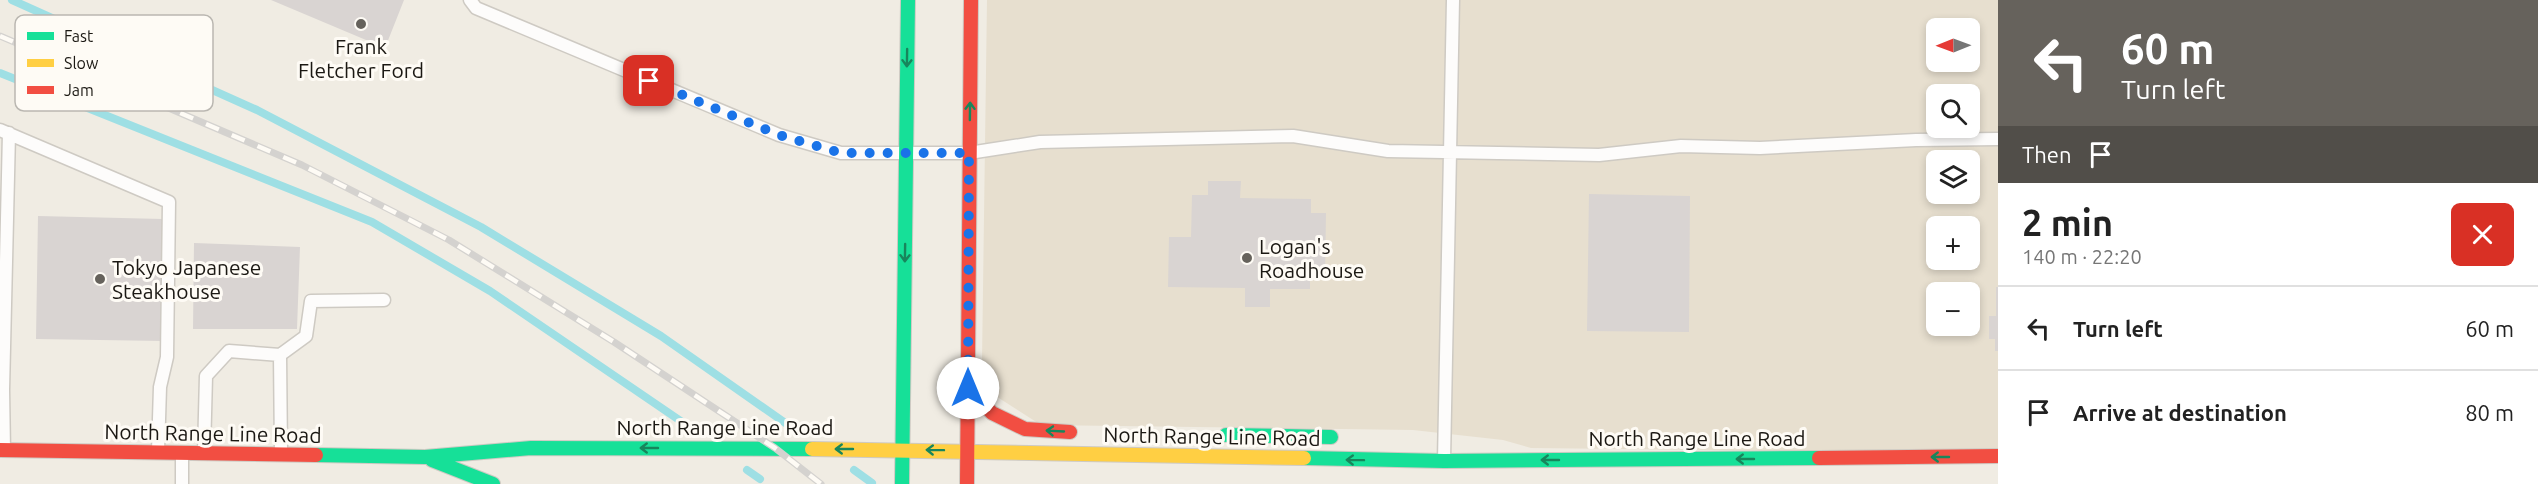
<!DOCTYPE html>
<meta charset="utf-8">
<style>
body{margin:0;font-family:Ubuntu,sans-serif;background:#f2f2f2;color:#222;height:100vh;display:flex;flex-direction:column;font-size:22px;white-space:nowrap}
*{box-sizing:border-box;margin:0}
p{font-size:20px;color:#767676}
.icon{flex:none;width:33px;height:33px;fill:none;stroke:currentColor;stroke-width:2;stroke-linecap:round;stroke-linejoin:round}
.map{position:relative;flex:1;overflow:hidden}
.side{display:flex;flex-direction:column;background:#fff;width:540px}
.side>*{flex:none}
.top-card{background:#66625c;color:#fff;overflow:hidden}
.needle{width:39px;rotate:269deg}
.tools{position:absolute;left:1926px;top:18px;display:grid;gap:12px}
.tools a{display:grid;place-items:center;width:54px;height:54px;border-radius:9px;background:#fff;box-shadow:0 3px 9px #0003;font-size:30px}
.pin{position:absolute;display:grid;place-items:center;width:51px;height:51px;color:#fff;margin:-26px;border-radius:12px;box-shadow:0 3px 9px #0006}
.me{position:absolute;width:66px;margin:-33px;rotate:0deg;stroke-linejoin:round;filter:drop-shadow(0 0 4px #0008)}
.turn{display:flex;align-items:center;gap:21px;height:126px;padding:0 24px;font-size:27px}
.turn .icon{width:78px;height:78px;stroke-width:2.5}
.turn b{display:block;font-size:42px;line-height:51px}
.then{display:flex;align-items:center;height:57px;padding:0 24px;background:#0003;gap:12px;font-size:22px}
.round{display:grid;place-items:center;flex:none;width:63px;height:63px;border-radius:9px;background:#f2f2f2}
.head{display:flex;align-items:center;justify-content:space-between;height:102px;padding:0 24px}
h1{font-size:36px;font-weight:700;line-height:45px}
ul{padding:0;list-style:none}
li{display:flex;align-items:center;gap:18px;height:84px;padding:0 24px;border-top:2px solid #e0e0e0}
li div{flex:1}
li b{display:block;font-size:22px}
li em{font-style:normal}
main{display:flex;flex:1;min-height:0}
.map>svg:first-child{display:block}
.built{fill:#e7dfcf;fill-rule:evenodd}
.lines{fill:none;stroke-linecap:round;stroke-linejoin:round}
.stream{stroke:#9edfe4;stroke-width:8}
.building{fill:#d9d4d2}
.lane-casing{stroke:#cecac3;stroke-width:15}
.fast-casing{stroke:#cecac3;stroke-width:16}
.slow-casing{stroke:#cecac3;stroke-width:16}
.jam-casing{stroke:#cecac3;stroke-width:16}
.lane{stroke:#fdfcfb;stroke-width:12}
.fast{stroke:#16e098;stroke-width:14}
.slow{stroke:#ffcf43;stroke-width:14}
.jam{stroke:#f24e42;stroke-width:14}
.rail-casing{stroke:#d4d2cf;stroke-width:7}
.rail{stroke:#fefbf5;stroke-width:4.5;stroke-dasharray:14;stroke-linecap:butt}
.oneway{stroke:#18865c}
.route{stroke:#1a73e8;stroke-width:10;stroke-dasharray:0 18}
.poi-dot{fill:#66625c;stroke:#fefbf5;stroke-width:2}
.labels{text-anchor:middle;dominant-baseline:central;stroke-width:6;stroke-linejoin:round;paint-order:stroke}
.poi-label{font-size:21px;fill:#1b1813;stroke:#fefbf5;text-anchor:start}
.street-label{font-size:21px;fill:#1b1813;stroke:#fefbf5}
.key{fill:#fefbf5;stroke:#bab7b1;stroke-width:1.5}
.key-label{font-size:16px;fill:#1b1813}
</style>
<main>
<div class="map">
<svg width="1998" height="484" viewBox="0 0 1998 484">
<rect width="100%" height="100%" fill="#f0ece3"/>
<!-- built -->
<path class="built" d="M987,0H1998V453L1531,448L1503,440L1413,430L1041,425L991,393L985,380L982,362ZM1936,28H1970V62H1936ZM1936,94H1970V128H1936ZM1936,160H1970V194H1936ZM1936,226H1970V260H1936ZM1936,292H1970V326H1936Z"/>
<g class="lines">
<!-- stream -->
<path class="stream" d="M12,0L257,110L481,227L661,336L791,427
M0,73L372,222L490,291L688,426
M747,470L760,479
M854,470L872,483"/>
</g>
<!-- building -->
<path class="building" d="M271,0H404L385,48Z
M1208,181H1241L1240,198L1311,199V213H1326L1325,279H1310V289H1270V307H1245V288L1168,287L1169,237H1191L1192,195H1208Z
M1589,194L1690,196L1689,332L1587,331Z
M38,216L163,219V341L36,339Z
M194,243L300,247L297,329H193Z
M1996,287H1998V351H1995V339H1989V316H1996Z"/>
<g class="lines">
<defs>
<path id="lane" d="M470,0L476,8L779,135L841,153H969L1040,142L1293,136L1388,151L1599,155L1681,146L1760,148L1916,140L1998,139
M0,130L169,202L167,357L160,387L158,451
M280,355L306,336L311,301L384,300
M4,450L3,390L9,133
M204,452L206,376L229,351L280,355L281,453
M1444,460L1453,0
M182,484V455"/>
<path id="fast" d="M1226,435L1331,437
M316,455L425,457L531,448L812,449
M1304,458L1444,461L1819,458
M432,460L493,484
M902,484L908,0"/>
<path id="slow" d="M812,449L1304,458"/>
<path id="jam" d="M968,388L992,413L1025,429L1070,432
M0,450L316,455
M1819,458L1998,456
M967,484L971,0"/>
</defs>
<!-- lane casing -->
<use href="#lane" class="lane-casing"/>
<!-- fast casing -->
<use href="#fast" class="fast-casing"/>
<!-- slow casing -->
<use href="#slow" class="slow-casing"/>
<!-- jam casing -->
<use href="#jam" class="jam-casing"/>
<!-- lane -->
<use href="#lane" class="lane"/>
<!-- fast -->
<use href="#fast" class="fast"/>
<!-- slow -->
<use href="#slow" class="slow"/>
<!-- jam -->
<use href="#jam" class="jam"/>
<defs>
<path id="rail" d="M0,36L302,165L449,240L614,342L775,448L821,484"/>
</defs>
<!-- rail casing -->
<use href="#rail" class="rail-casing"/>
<!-- rail -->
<use href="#rail" class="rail"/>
</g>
<!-- one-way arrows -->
<defs><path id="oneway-shaft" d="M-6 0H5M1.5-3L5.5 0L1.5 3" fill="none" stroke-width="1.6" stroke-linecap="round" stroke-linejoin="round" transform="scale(1.5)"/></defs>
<g class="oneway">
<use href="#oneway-shaft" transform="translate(907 58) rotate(91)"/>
<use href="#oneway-shaft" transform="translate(970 111) rotate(-89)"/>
<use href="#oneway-shaft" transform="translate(905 253) rotate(91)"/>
<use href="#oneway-shaft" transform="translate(1055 431) rotate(-177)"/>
<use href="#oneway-shaft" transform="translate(649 448) rotate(180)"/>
<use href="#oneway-shaft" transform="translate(844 449) rotate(-180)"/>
<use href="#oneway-shaft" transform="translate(935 450) rotate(-179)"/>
<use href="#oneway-shaft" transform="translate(1940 457) rotate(180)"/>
<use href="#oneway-shaft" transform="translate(1745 459) rotate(180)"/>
<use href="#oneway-shaft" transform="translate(1355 460) rotate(-179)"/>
<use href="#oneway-shaft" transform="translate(1550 460) rotate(180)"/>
</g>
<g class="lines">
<!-- route -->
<path class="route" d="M649,81L779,135L841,153H969L968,388"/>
</g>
<!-- markers -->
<g class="poi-dot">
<circle cx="361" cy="24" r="6"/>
<circle cx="1247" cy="258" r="6"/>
<circle cx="100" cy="279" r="6"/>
</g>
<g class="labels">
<!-- poi labels -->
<g class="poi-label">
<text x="361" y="46" text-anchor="middle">Frank<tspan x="361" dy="24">Fletcher Ford</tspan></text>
<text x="1259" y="246">Logan's<tspan x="1259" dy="24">Roadhouse</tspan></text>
<text x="112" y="267">Tokyo Japanese<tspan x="112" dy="24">Steakhouse</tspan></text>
</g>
<!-- street labels -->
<g class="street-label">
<text x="725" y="427">North Range Line Road</text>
<text transform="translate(213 433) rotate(1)">North Range Line Road</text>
<text transform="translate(1212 436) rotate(1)">North Range Line Road</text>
<text x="1697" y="438">North Range Line Road</text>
</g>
</g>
<!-- legend -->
<rect x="15" y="15" width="198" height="96" rx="9" class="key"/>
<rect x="27" y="32" width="27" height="8" fill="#16e098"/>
<rect x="27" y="59" width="27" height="8" fill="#ffcf43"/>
<rect x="27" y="86" width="27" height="8" fill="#f24e42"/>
<g class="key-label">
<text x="64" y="42">Fast</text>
<text x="64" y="69">Slow</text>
<text x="64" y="96">Jam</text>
</g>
</svg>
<div class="tools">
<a><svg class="needle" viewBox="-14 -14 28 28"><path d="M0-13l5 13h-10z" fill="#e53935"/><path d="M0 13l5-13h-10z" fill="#767676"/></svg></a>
<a><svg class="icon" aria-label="search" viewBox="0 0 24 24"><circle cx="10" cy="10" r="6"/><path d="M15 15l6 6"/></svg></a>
<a><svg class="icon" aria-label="layers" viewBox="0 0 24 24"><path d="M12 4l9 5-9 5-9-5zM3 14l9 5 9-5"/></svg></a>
<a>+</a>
<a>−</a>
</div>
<div class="pin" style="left:649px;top:81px;background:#d93025"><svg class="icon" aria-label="arrive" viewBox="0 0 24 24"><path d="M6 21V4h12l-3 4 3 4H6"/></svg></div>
<svg class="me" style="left:968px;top:388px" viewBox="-20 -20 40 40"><circle r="19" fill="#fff"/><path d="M0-13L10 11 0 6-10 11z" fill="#1a73e8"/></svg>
</div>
<section class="side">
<div class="top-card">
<div class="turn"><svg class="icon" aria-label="left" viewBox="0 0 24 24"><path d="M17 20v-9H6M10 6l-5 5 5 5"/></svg><div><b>60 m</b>Turn left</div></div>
<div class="then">Then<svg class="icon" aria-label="arrive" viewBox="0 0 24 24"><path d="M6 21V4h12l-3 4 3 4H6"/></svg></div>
</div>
<div class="head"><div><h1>2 min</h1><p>140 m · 22:20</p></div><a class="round" style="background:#d93025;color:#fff"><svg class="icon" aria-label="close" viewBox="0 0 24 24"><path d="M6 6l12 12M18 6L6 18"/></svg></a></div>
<ul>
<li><svg class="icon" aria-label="left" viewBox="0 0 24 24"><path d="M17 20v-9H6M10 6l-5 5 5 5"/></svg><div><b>Turn left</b></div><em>60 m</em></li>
<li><svg class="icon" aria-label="arrive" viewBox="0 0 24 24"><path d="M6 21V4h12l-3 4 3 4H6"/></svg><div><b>Arrive at destination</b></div><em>80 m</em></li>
</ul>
</section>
</main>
